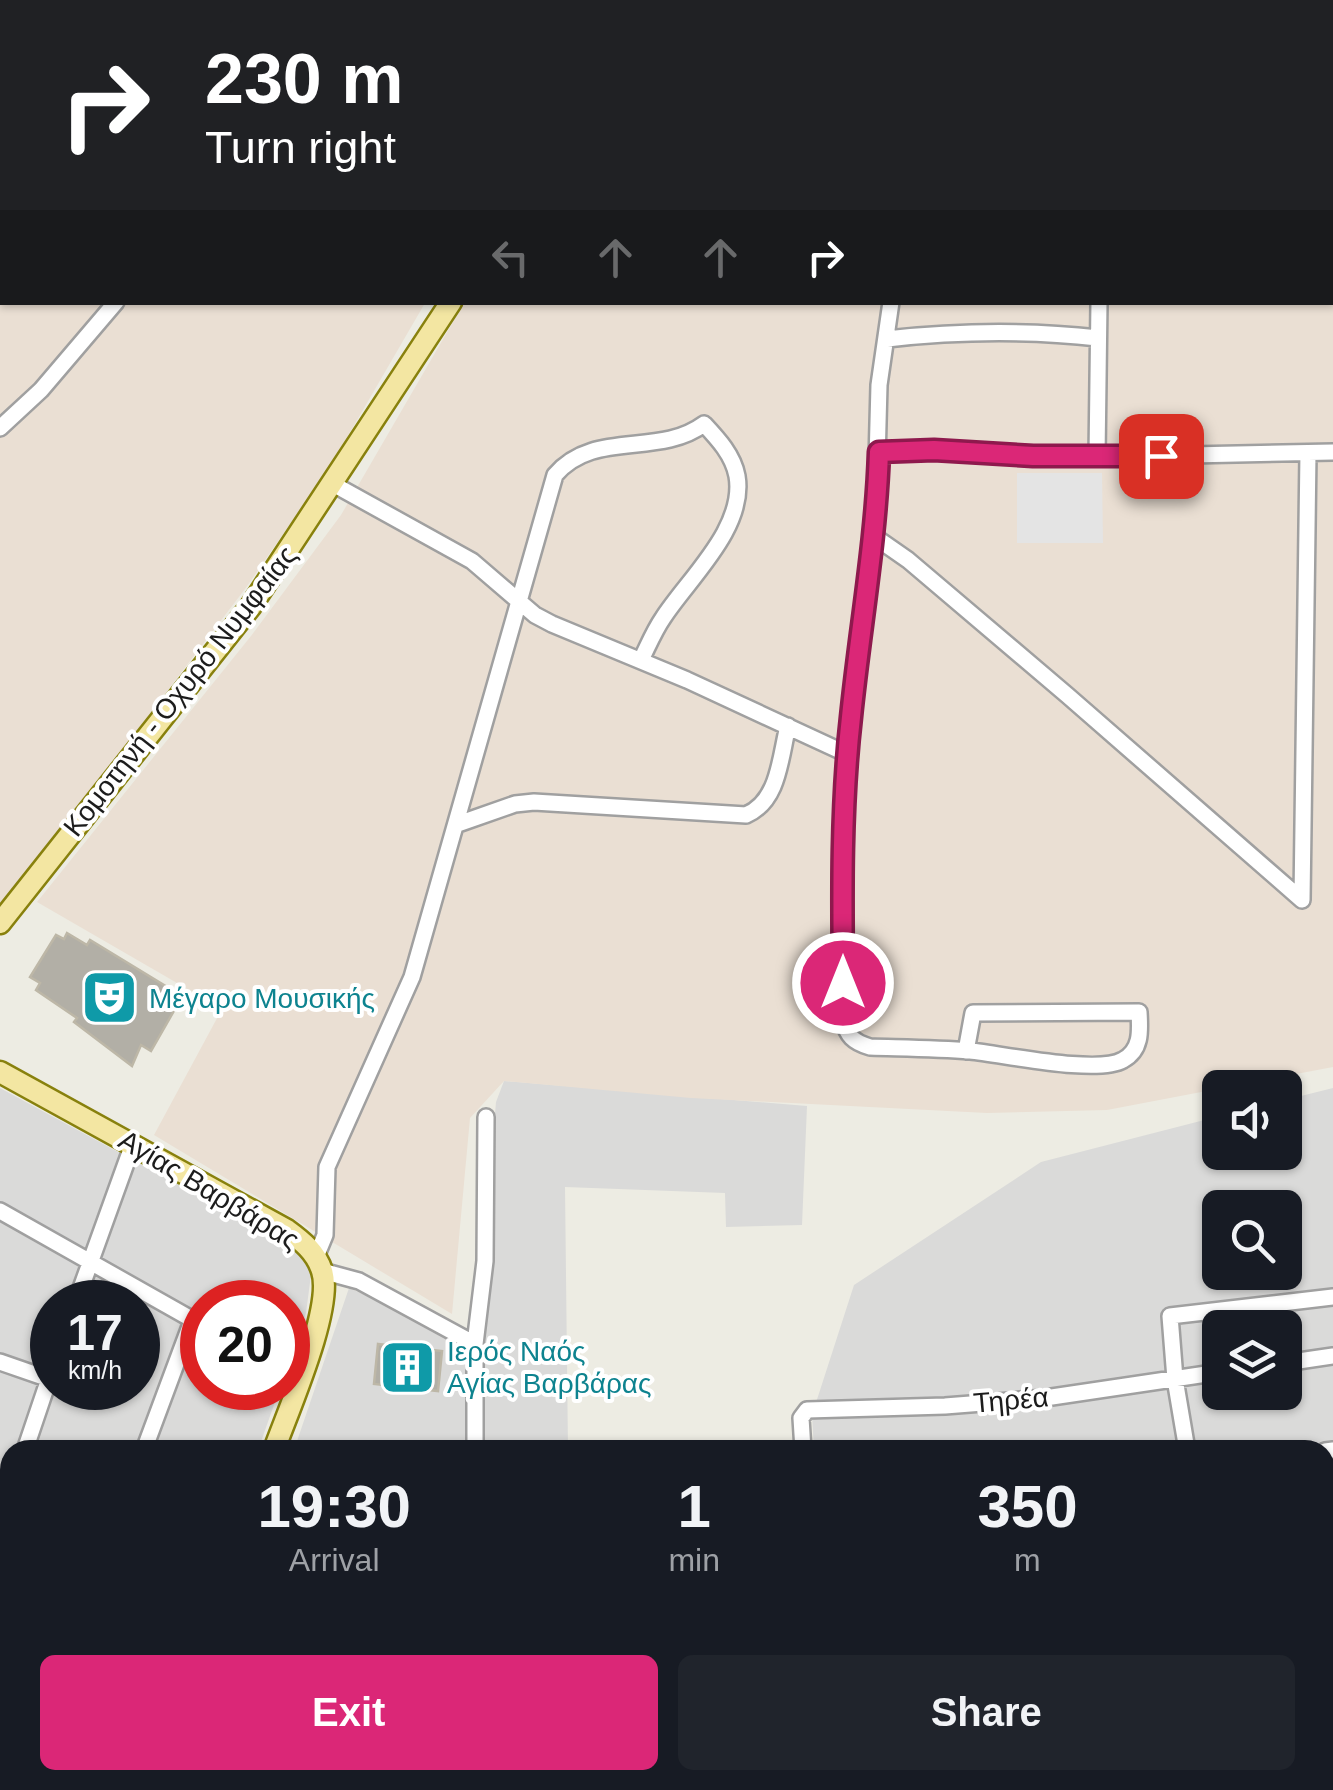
<!DOCTYPE html>
<meta charset="utf-8">
<style>
body{margin:0;font-family:Helvetica,sans-serif;background:#20242c;color:#f1f3f6;height:100vh;display:flex;flex-direction:column;font-size:38px;white-space:nowrap}
*{box-sizing:border-box;margin:0}
p{font-size:32px;color:#9ea1a6}
.icon{flex:none;width:55px;height:55px;fill:none;stroke:currentColor;stroke-width:2;stroke-linecap:round;stroke-linejoin:round}
.map{position:relative;flex:1;overflow:hidden}
.side{position:absolute;left:0px;top:1440px;width:1335px;height:350px;display:flex;flex-direction:column;background:#171b24;border-radius:30px 30px 0 0;box-shadow:0 2px 8px #0004}
.side>*{flex:none}
.guide{position:absolute;left:0px;top:0px;width:1335px;height:305px;box-shadow:0 2px 8px #0004;background:#202124;color:#fff;overflow:hidden}
.fabs{position:absolute;left:1202px;top:1070px;display:grid;gap:20px}
.fabs a{display:grid;place-items:center;width:100px;height:100px;border-radius:15px;background:#171b24;box-shadow:0 2px 8px #0004;font-size:50px}
.speed{position:absolute;left:30px;top:1280px;display:flex;gap:20px;font-size:50px;font-weight:700;text-align:center}
.speed>*{display:grid;place-content:center;width:130px;height:130px;border-radius:50%;background:#171b24;box-shadow:0 2px 8px #0004;line-height:1}
.speed small{font-size:25px;font-weight:400}
.speed .limit{border:15px solid #d22;background:#fff;color:#111}
.pin{position:absolute;display:grid;place-items:center;width:85px;height:85px;color:#fff;margin:-42px;border-radius:20px;box-shadow:0 5px 15px #0006}
.me{position:absolute;width:110px;margin:-55px;rotate:0deg;stroke-linejoin:round;filter:drop-shadow(0 0 8px #0008)}
.turn{display:flex;align-items:center;gap:35px;height:210px;padding:0 40px;font-size:45px}
.turn .icon{width:130px;height:130px;stroke-width:2.5}
.turn b{display:block;font-size:70px;line-height:85px}
.lanes{display:flex;align-items:center;height:95px;padding:0 40px;background:#0003;justify-content:center;gap:50px;direction:ltr}
.lanes .off{opacity:.35}
.eta{display:flex;justify-content:space-evenly;align-items:center;height:170px;text-align:center}
.eta b{font-size:60px;font-weight:600;line-height:70px}
.primary-button{display:flex;gap:20px;margin-top:auto;padding:20px 40px}
.primary-button a{flex:1;height:115px;border-radius:15px;background:#db2777;color:#fff;font-size:40px;font-weight:600;line-height:115px;text-align:center}
.primary-button a+a{background:#20242c;color:#f1f3f6}
.map>svg:first-child{display:block}
.residential{fill:#dadad9;fill-rule:evenodd}
.military{fill:#eadfd3}
.parking{fill:#e4e4e4}
.building{fill:#b2afa6;stroke:#bdb7a7;stroke-width:2.5}
.lines{fill:none;stroke-linecap:round;stroke-linejoin:round}
.minor-casing{stroke:#a0a0a0;stroke-width:20}
.major-casing{stroke:#88810d;stroke-width:25}
.minor{stroke:#fff;stroke-width:15}
.major{stroke:#f3e6a2;stroke-width:20}
.route-casing{stroke:#8e194d;stroke-width:25}
.route{stroke:#db2777;stroke-width:18}
.labels{text-anchor:middle;dominant-baseline:central;stroke-width:8;stroke-linejoin:round;paint-order:stroke}
.street-label{font-size:28px;fill:#1c1c1c;stroke:#fff}
.culture-label{font-size:28px;fill:#0d838f;stroke:#fff;text-anchor:start}
</style>
<div class="map">
<svg width="1333" height="1790" viewBox="0 0 1333 1790">
<rect width="100%" height="100%" fill="#edece3"/>
<!-- residential -->
<path class="residential" d="M504,1081L807,1106L802,1225L726,1227L725,1193L565,1187L568,1450H294L349,1288L475,1343L496,1102Z
M0,1088L286,1243L303,1258L311,1275L306,1313L288,1366V1302H202V1388H280L258,1450H10V1780H144L141,1790H0ZM52,1302H138V1388H52Z
M1333,1088V1790H174L177,1780H1325V1450H814L812,1415L854,1285L1041,1162L1220,1116V1152H1285V1100ZM1220,1208H1285V1272H1220ZM1220,1328H1285V1392H1220Z"/>
<!-- military -->
<path class="military" d="M0,0H577L2,2V302L425,303L331,465L245,589L0,910Z
M610,0H1333V1067L1107,1110L987,1113L691,1098L504,1081L470,1118L452,1314L154,1135L222,1009L37,902L251,636L341,515L464,303L1332,302V2H609Z"/>
<!-- parking -->
<path class="parking" d="M1017,473H1102L1103,543H1017Z"/>
<!-- building -->
<path class="building" d="M67,933L87,945L90,940L167,987L166,994L179,1002L151,1051L141,1045L132,1066L74,1022L77,1018L36,990L40,983L30,977L56,935L64,939Z
M378,1344L442,1351L438,1391L374,1384Z"/>
<g class="lines">
<defs>
<path id="minor" d="M64,0V2
M1139,0L1142,2
M344,2V0
M981,2L982,0
M1104,2L1105,0
M0,11L2,13
M1332,220L1333,221
M891,302L879,385L875,537L860,629L847,754L842,875L843,1019C847,1036 853,1042 870,1047C903,1048 937,1048 970,1051C1003,1054 1097,1075 1123,1060C1142,1050 1140,1030 1139,1012L973,1013L966,1051
M887,339C958,331 1027,330 1098,338
M0,428L41,390L116,302
M879,452L934,450L1097,457L1333,452
M1097,457L1099,302
M333,484L472,561L535,615L552,624L687,680L847,754
M875,537L908,560L1067,695L1302,900
M458,824L515,804L534,802L746,815C779,801 780,758 788,726
M1302,900L1308,453
M0,1211L202,1325
M316,1257L325,1235L327,1167L412,977L555,475C594,429 658,458 704,424C718,439 733,455 737,476C746,528 688,579 663,618C654,631 648,646 641,660
M322,1271L359,1281L475,1344
M76,1302L133,1144
M0,1362L49,1379
M1285,1363L1333,1356
M288,1364L303,1371
M25,1450L52,1370
M144,1450L192,1321
M475,1450V1344L485,1261L486,1117
M803,1450L801,1418L807,1410L945,1406L1045,1398L1220,1372
M1187,1450L1175,1379L1170,1316L1333,1297
M1325,1451L1333,1450
M0,1522L10,1492
M1325,1549L1333,1547
M1325,1620L1333,1619
M1325,1718L1333,1717
M0,1740L10,1743
M136,1780L157,1786
M346,1780L384,1790
M597,1780V1790
M1231,1780L1232,1790
M1078,1785L1079,1780
M474,1790L475,1780
M749,1790V1780
M923,1790V1780"/>
<path id="major" d="M596,2L597,0
M0,923L251,606L451,302
M0,1072L287,1230C302,1241 316,1252 322,1271C334,1307 288,1411 274,1450
M156,1790L159,1780"/>
</defs>
<!-- minor casing -->
<use href="#minor" class="minor-casing"/>
<!-- major casing -->
<use href="#major" class="major-casing"/>
<!-- minor -->
<use href="#minor" class="minor"/>
<!-- major -->
<use href="#major" class="major"/>
</g>
<g class="lines">
<defs>
<path id="route" d="M843,983C842,894 841,805 851,717C860,628 876,542 879,452L934,450L1033,456H1161"/>
</defs>
<!-- route casing -->
<use href="#route" class="route-casing"/>
<!-- route -->
<use href="#route" class="route"/>
</g>
<!-- icons -->
<defs>
<symbol id="theatre-square" viewBox="-11 -11 22 22"><rect x="-9" y="-9" width="18" height="18" rx="4" fill="#0f9aa8" stroke="#fff"/><path d="M-5-5.5Q0-4 5-5.5V0Q5 5 0 6Q-5 5-5 0ZM-3.3-2.5H-1v1.5H-3.3ZM1-2.5H3.3v1.5H1ZM-2.8 1Q0 5.5 2.8 1Z" fill="#fff"/></symbol>
<symbol id="building-square" viewBox="-11 -11 22 22"><rect x="-9" y="-9" width="18" height="18" rx="4" fill="#0f9aa8" stroke="#fff"/><path d="M-4-6H4V6H1V3H-1V6H-4ZM-2.5-4.3h1.7v1.8h-1.7ZM.8-4.3h1.7v1.8H.8ZM-2.5-1h1.7V.8h-1.7ZM.8-1h1.7V.8H.8Z" fill="#fff"/></symbol>
</defs>
<g fill-rule="evenodd">
<use href="#theatre-square" x="78" y="966" width="63" height="63"/>
<use href="#building-square" x="376" y="1336" width="63" height="63"/>
</g>
<g class="labels">
<!-- street labels -->
<g class="street-label">
<text transform="translate(180 691) rotate(-52)">Κομοτηνή - Οχυρό Νυμφαίας</text>
<text transform="translate(209 1190) rotate(31)">Αγίας Βαρβάρας</text>
<text transform="translate(1011 1400) rotate(-5)">Τηρέα</text>
</g>
<!-- culture labels -->
<g class="culture-label">
<text x="149" y="998">Μέγαρο Μουσικής</text>
<text x="447" y="1351">Ιερός Ναός<tspan x="447" dy="32">Αγίας Βαρβάρας</tspan></text>
</g>
</g>
</svg>
<div class="fabs">
<a><svg class="icon" aria-label="sound" viewBox="0 0 24 24"><path d="M4 9h4l5-4v14l-5-4H4zM17 9q2 3 0 6"/></svg></a>
<a><svg class="icon" aria-label="search" viewBox="0 0 24 24"><circle cx="10" cy="10" r="6"/><path d="M15 15l6 6"/></svg></a>
<a><svg class="icon" aria-label="layers" viewBox="0 0 24 24"><path d="M12 4l9 5-9 5-9-5zM3 14l9 5 9-5"/></svg></a>
</div>
<div class="speed"><div>17<small>km/h</small></div><div class="limit">20</div></div>
<div class="pin" style="left:1161px;top:456px;background:#d93025"><svg class="icon" aria-label="arrive" viewBox="0 0 24 24"><path d="M6 21V4h12l-3 4 3 4H6"/></svg></div>
<svg class="me" style="left:843px;top:983px" viewBox="-20 -20 40 40"><circle r="17" fill="#db2777" stroke="#fff" stroke-width="3"/><path d="M0-11L8 9 0 5-8 9z" fill="#fff"/></svg>
<div class="guide">
<div class="turn"><svg class="icon" aria-label="right" viewBox="0 0 24 24"><path d="M7 20v-9h11M14 6l5 5-5 5"/></svg><div><b>230 m</b>Turn right</div></div>
<div class="lanes"><svg class="icon off" aria-label="left" viewBox="0 0 24 24"><path d="M17 20v-9H6M10 6l-5 5 5 5"/></svg><svg class="icon off" aria-label="ahead" viewBox="0 0 24 24"><path d="M12 20V5M6 11l6-6 6 6"/></svg><svg class="icon off" aria-label="ahead" viewBox="0 0 24 24"><path d="M12 20V5M6 11l6-6 6 6"/></svg><svg class="icon" aria-label="right" viewBox="0 0 24 24"><path d="M7 20v-9h11M14 6l5 5-5 5"/></svg></div>
</div>
<section class="side">
<div class="eta">
<div><b>19:30</b><p>Arrival</p></div>
<div><b>1</b><p>min</p></div>
<div><b>350</b><p>m</p></div>
</div>
<div class="primary-button"><a>Exit</a><a>Share</a></div>
</section>
</div>
